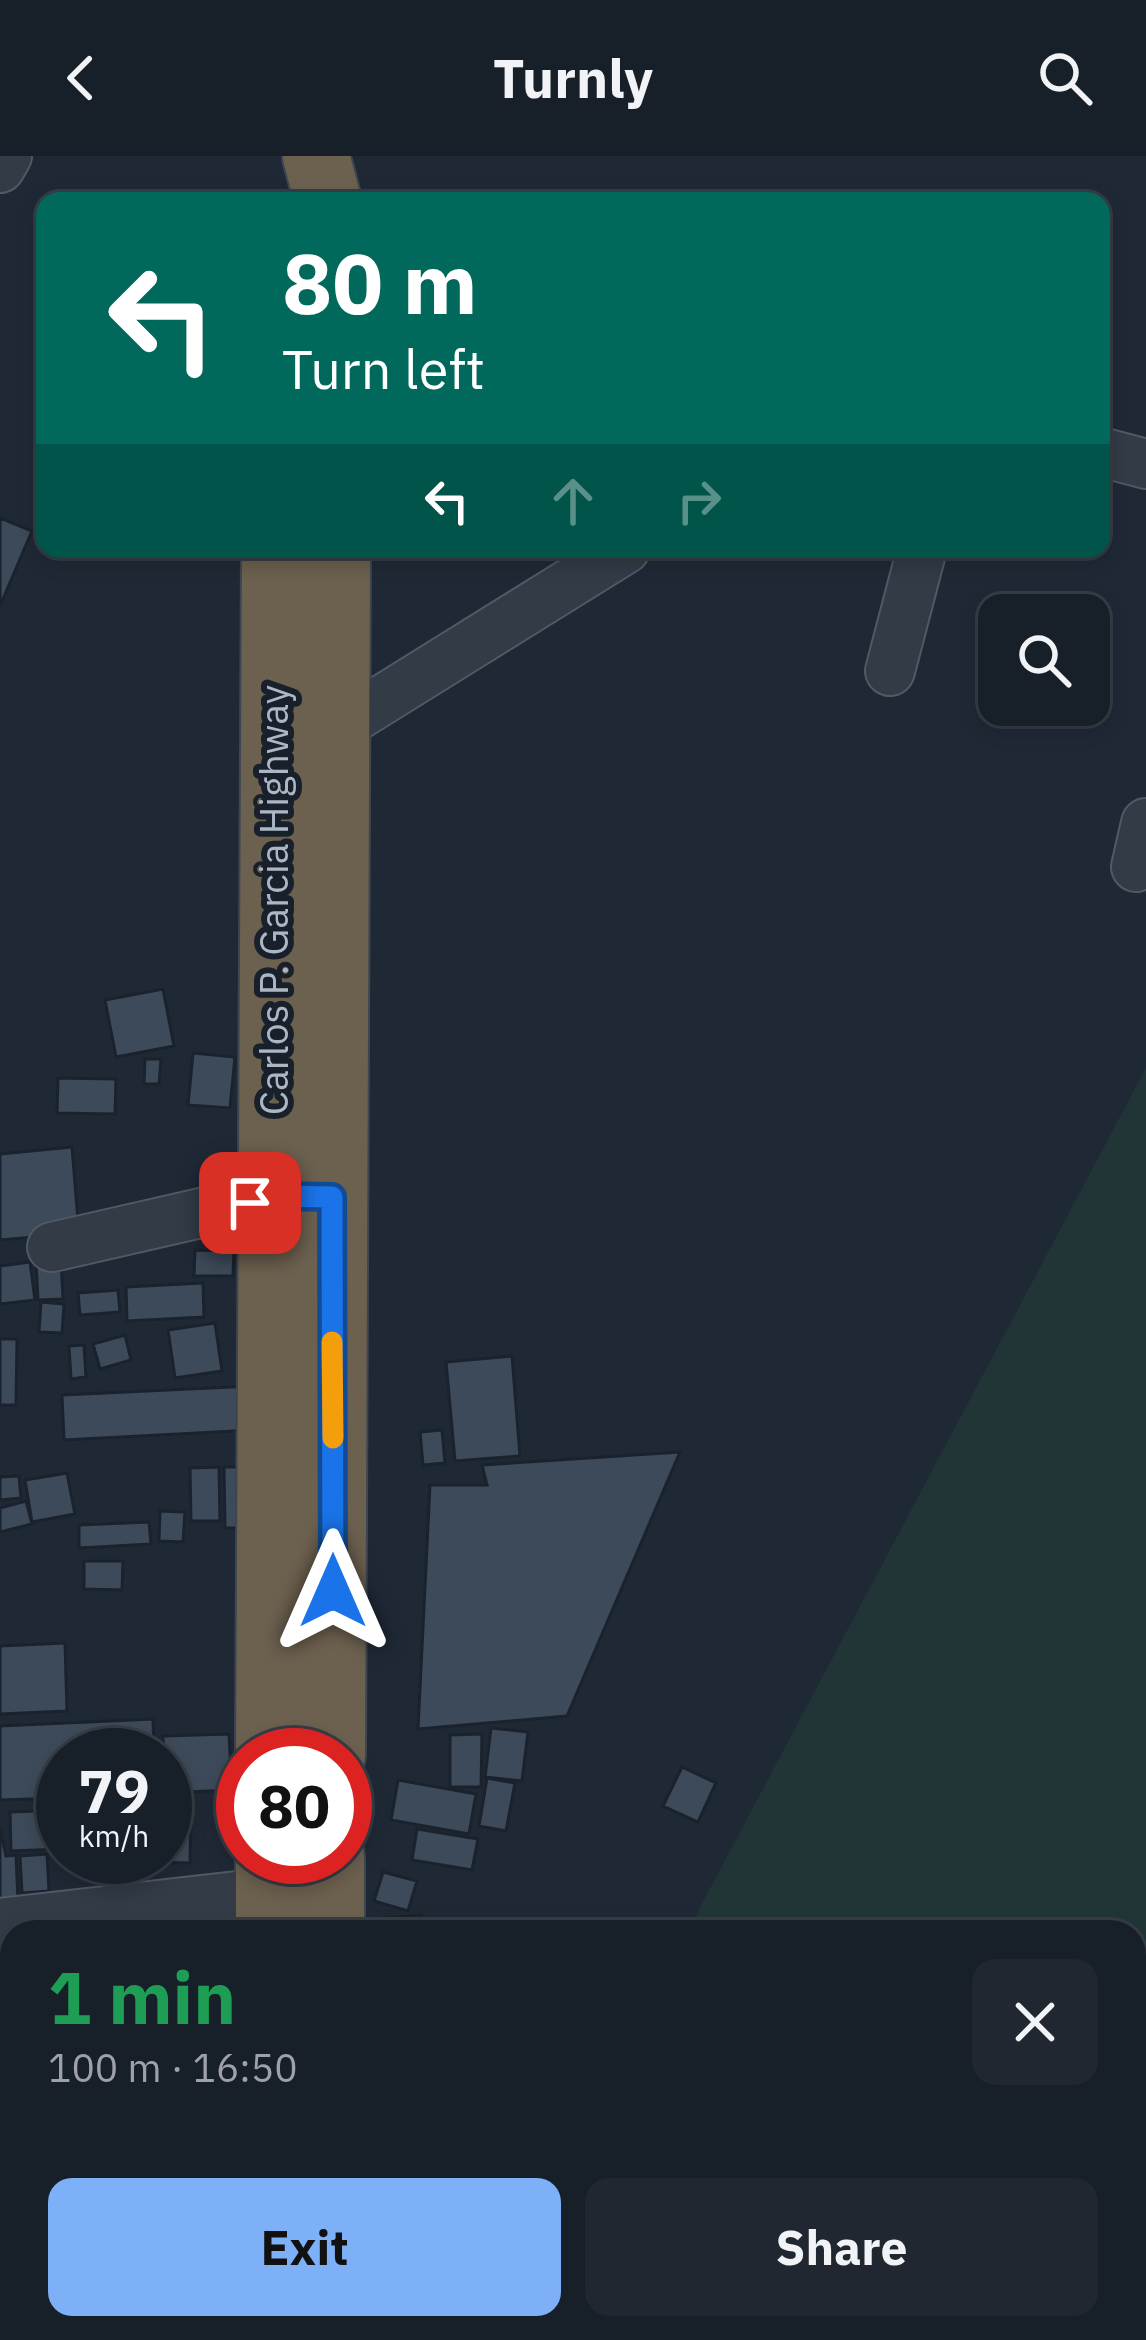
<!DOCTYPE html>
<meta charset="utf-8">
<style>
body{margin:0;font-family:"IBM Plex Sans",sans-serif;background:#202730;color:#f1f3f6;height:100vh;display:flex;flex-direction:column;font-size:45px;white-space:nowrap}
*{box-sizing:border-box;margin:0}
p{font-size:39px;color:#9ea2a8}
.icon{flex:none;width:66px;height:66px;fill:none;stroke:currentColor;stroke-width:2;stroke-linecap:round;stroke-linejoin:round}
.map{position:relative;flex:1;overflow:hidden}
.panel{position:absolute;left:0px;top:1764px;width:1146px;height:420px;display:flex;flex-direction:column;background:#171f28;border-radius:36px 36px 0 0;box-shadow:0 6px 18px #0003,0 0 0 3px #363d45}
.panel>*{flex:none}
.hud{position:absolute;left:36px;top:36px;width:1074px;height:366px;border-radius:24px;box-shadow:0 6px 18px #0003,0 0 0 3px #363d45;background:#00695c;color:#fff;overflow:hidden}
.fabs{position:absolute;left:978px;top:438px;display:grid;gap:24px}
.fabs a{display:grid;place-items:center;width:132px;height:132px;border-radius:24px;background:#171f28;box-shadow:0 6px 18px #0003,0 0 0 3px #363d45;font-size:60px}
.speed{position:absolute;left:36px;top:1572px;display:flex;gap:24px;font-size:60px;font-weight:700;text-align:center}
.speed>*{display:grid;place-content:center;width:156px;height:156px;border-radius:50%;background:#171f28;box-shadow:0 6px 18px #0003,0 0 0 3px #363d45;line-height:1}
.speed small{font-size:30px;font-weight:400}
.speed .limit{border:18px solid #d22;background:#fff;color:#111}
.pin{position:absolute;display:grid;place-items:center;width:102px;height:102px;color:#fff;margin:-51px;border-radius:24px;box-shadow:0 6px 18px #0006}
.me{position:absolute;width:132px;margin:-66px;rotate:0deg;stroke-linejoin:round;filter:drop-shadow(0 0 9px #0008)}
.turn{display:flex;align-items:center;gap:42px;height:252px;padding:0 48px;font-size:54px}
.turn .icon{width:156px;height:156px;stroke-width:2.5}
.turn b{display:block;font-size:84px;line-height:102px}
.lanes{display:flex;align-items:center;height:114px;padding:0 48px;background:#0003;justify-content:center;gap:60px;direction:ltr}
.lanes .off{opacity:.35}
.round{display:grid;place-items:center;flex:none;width:126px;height:126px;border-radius:24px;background:#202730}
.headline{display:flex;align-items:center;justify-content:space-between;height:204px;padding:0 48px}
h1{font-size:72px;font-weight:700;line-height:90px;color:#1e9e55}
.primary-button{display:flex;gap:24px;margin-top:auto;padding:24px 48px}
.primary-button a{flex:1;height:138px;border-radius:24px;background:#7db0f7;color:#111;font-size:48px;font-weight:700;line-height:138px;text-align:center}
.primary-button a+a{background:#202730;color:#f1f3f6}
header{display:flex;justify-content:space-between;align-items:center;height:156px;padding:0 48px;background:#171f28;font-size:54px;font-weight:700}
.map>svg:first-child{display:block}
.green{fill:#213537}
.building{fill:#3d4a59;stroke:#1a222d;stroke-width:3}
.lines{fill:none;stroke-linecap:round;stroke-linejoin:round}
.minor-casing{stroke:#505965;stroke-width:52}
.highway-casing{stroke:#3d4651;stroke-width:70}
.minor{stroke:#323b46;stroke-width:48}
.highway{stroke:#6c604f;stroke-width:66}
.route-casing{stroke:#114b97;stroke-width:30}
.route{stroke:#1a73e8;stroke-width:21}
.slow{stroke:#f59e0b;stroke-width:21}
.labels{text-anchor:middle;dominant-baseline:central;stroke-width:12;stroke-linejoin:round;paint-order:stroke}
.street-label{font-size:39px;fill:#acb6c4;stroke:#18202b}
</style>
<header><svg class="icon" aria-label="back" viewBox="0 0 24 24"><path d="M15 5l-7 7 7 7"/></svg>Turnly<svg class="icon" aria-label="search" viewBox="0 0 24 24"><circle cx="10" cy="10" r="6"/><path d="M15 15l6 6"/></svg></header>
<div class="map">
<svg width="1146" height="2184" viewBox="0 0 1146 2184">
<rect width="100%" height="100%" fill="#1f2936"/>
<!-- green -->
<path class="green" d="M1146,912V2184H471L477,2172H1134V1776H687Z"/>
<!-- building -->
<path class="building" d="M0,362L32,375L0,450Z
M163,833L174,890L116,901L105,844Z
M193,897L235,901L230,952L188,949Z
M145,903H161L159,928H144Z
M58,922L116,923L115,958L57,957Z
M72,991L79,1077L0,1084V998Z
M214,1006L238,1007L237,1031L213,1030Z
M195,1094L234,1095L233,1120H194Z
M61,1103L63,1143L38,1144L36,1105Z
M30,1106L35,1144L0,1148V1110Z
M203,1127L204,1161L127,1165L126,1131Z
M118,1134L120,1156L80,1159L78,1137Z
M41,1146L64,1148L62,1177L39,1176Z
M215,1167L222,1215L175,1222L168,1174Z
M125,1179L131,1204L100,1213L93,1188Z
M0,1183H17L16,1249H0Z
M84,1189L86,1221L71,1223L69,1190Z
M512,1200L520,1300L455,1305L446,1206Z
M252,1230L254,1274L64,1284L62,1239Z
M442,1274L445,1307L423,1309L420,1276Z
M680,1296L567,1560L418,1573L430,1329H487L482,1309Z
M219,1311L220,1365H191L190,1312Z
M224,1311H249L250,1372H225Z
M67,1317L75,1358L32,1366L25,1324Z
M19,1320L21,1342L0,1344V1321Z
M26,1345L32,1368L0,1376V1352Z
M160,1355L185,1356L183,1386L159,1385Z
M149,1366L151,1388L79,1392V1369Z
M84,1405H123L122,1434L84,1433Z
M65,1487L67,1555L0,1558V1490Z
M153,1563L154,1599H63V1642L0,1644V1570Z
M491,1572L528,1576L522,1625L485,1621Z
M229,1578L232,1634L165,1637L163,1580Z
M482,1578L481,1631H450V1579Z
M682,1611L716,1627L698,1666L663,1650Z
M487,1622L515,1627L506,1675L479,1670Z
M398,1624L476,1638L469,1678L391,1664Z
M165,1650H191L190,1707L99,1705L165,1701Z
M63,1654V1693L11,1695L10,1656Z
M0,1671L6,1700L16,1699L18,1745L0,1746Z
M417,1673L478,1683L472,1714L412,1704Z
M47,1698L49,1735L22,1737L20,1700Z
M383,1716L417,1725L408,1755L374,1745Z
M421,1759V1776H384L383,1762Z
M0,1941H12V2172H122L123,2184H0Z"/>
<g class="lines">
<defs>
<path id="minor" d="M0,12L7,0
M1101,296L1146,308
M890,515L922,393
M337,572L625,393
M1136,711L1146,667
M52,1091L275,1040L303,1041
M0,1767L299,1733
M174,2184V2172"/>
<path id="highway" d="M316,0L328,45
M269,1599L275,393
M332,1599L337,393
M269,1776V1701
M331,1776V1701
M268,2184V2172
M328,2184V2172"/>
</defs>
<!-- minor casing -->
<use href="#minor" class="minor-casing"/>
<!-- highway casing -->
<use href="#highway" class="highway-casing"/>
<!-- minor -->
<use href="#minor" class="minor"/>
<!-- highway -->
<use href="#highway" class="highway"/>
</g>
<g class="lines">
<defs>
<path id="route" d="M250,1047L275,1040L332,1041L333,1435"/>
</defs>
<!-- route casing -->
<use href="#route" class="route-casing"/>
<!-- route -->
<use href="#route" class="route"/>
<!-- slow -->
<path class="slow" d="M332,1186L333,1282"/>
</g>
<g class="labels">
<!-- street labels -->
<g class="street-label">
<text transform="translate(273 744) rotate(-90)">Carlos P. Garcia Highway</text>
</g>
</g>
</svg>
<div class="fabs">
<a><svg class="icon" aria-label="search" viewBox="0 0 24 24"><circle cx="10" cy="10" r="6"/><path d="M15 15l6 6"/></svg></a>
</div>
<div class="speed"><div>79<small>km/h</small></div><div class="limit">80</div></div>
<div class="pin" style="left:250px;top:1047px;background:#d93025"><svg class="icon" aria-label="arrive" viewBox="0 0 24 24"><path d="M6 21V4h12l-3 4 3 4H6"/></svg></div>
<svg class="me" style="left:333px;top:1435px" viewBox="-20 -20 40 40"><path d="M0-17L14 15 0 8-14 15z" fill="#1a73e8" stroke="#fff" stroke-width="4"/></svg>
<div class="hud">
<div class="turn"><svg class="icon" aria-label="left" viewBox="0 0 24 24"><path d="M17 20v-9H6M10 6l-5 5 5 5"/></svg><div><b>80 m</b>Turn left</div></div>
<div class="lanes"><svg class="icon" aria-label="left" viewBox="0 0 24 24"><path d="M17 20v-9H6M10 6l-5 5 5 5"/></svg><svg class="icon off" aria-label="ahead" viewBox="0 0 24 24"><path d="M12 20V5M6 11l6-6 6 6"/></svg><svg class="icon off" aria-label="right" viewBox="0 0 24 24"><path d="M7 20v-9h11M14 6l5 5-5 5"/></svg></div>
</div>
<section class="panel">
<div class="headline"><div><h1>1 min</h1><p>100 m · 16:50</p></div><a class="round"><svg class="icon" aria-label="close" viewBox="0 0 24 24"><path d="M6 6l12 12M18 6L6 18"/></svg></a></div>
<div class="primary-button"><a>Exit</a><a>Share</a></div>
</section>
</div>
